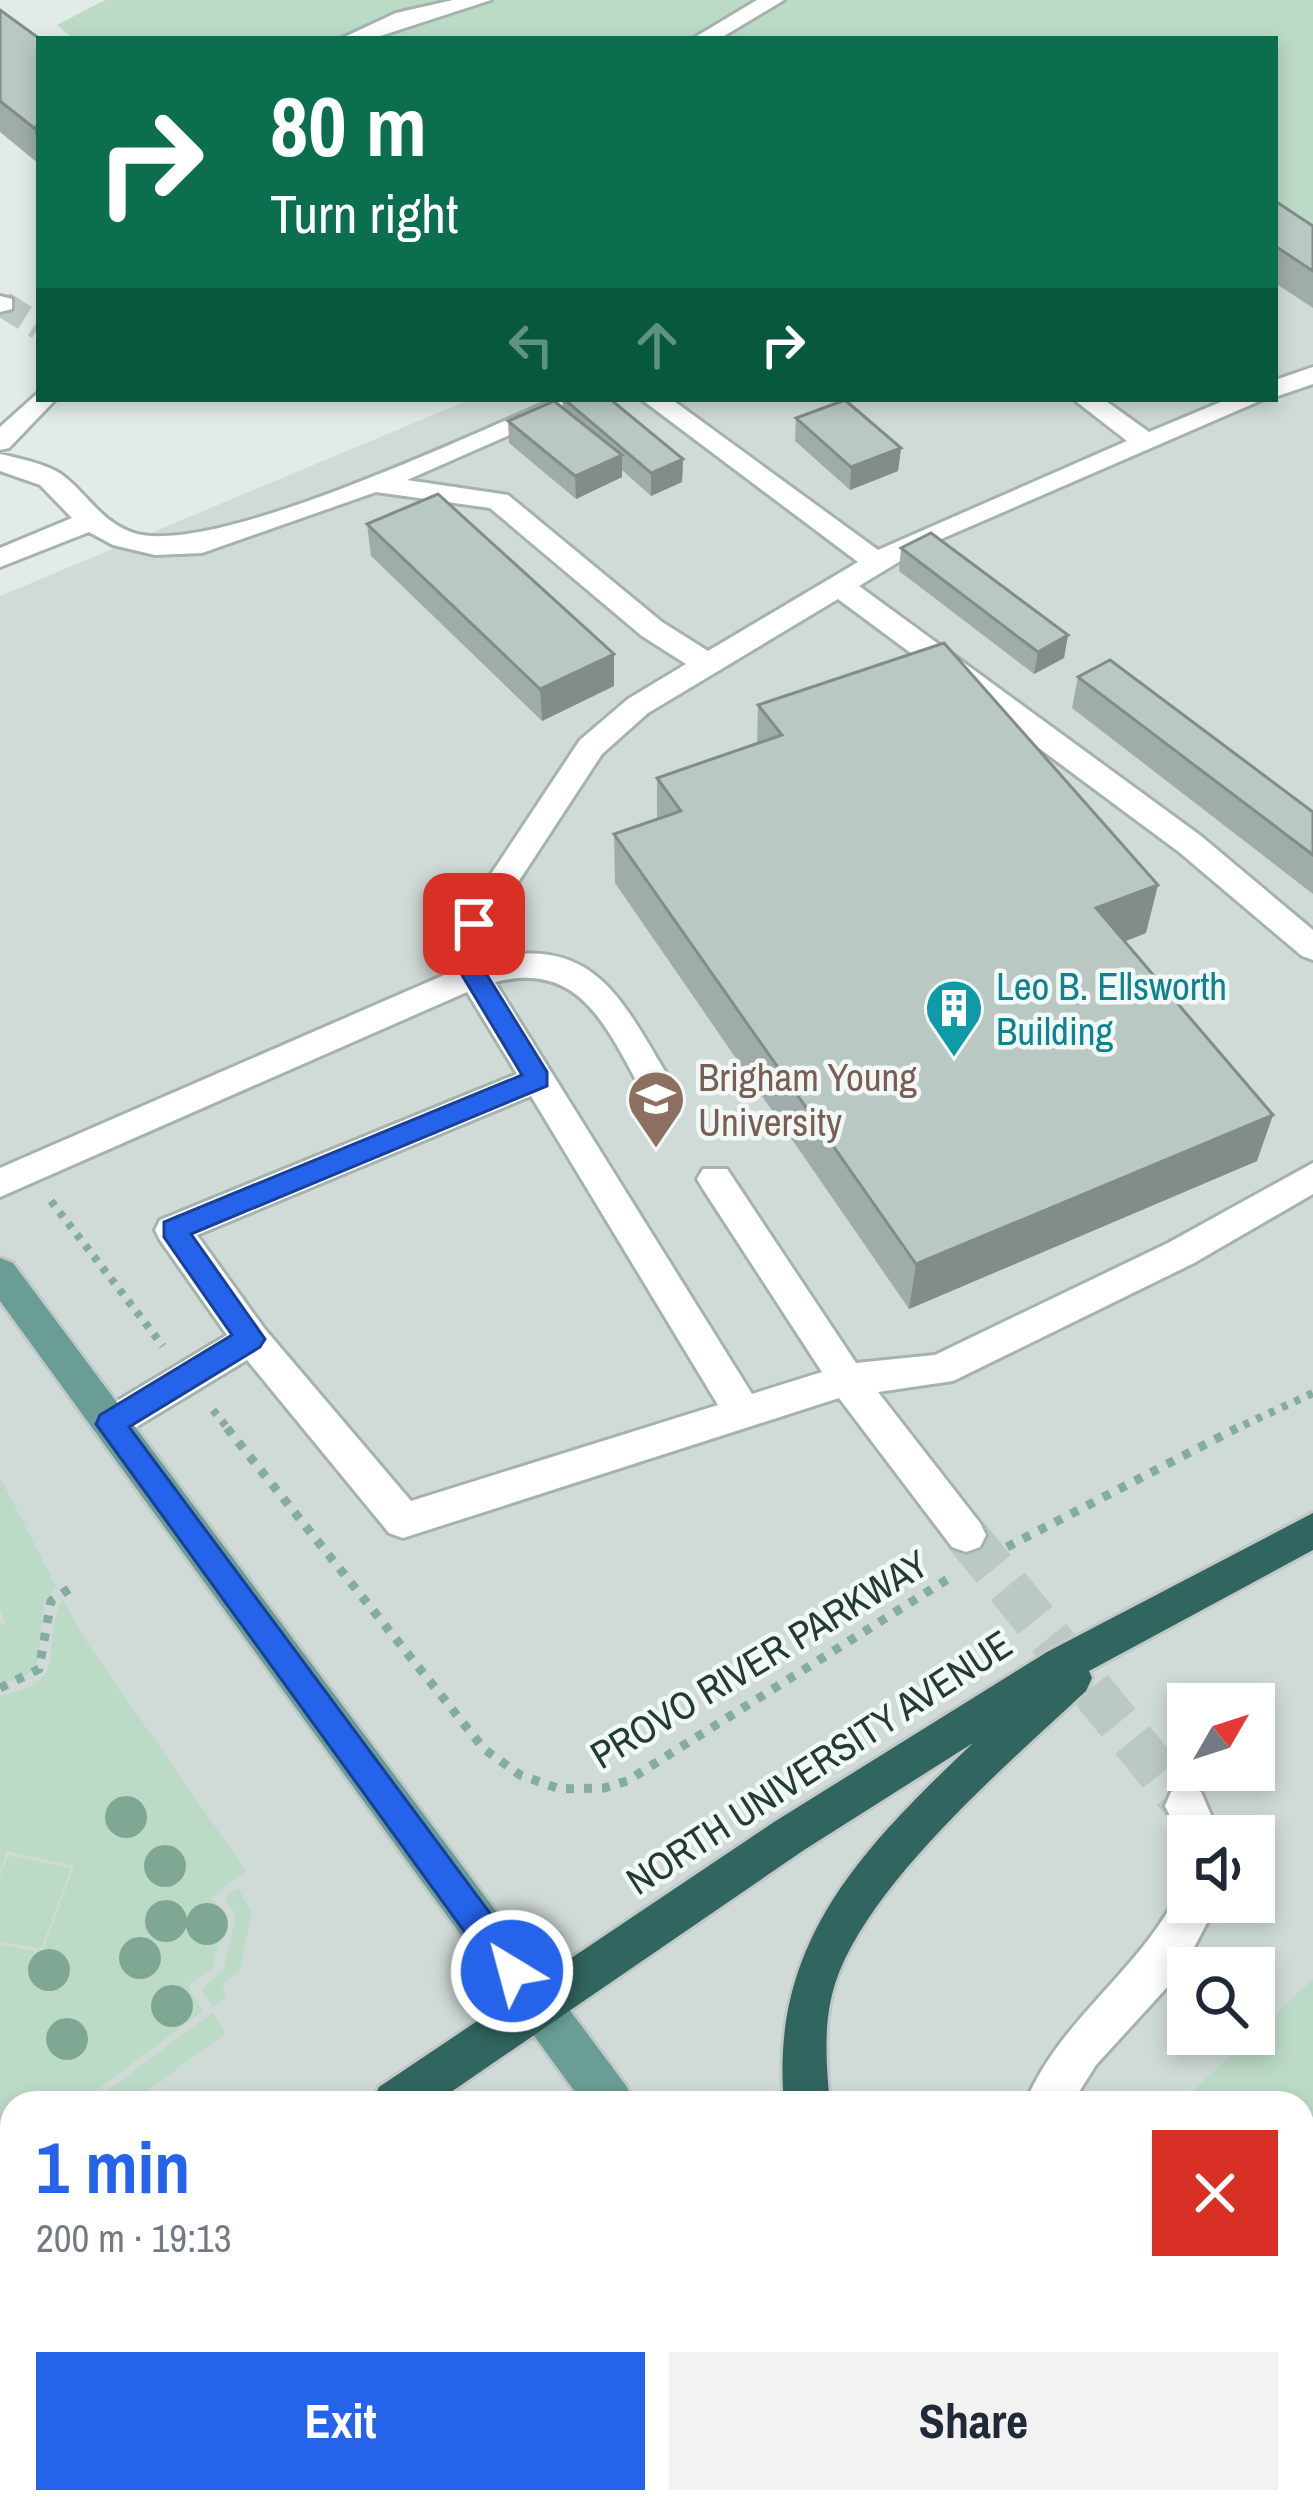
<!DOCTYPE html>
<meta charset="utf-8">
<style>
body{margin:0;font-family:"Archivo Narrow",sans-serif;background:#f2f2f3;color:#1f2937;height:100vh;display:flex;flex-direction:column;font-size:45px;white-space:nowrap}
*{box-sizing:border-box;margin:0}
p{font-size:39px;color:#747a83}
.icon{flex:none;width:66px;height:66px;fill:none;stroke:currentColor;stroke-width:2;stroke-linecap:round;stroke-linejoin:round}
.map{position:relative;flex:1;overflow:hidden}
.drawer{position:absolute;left:0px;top:2091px;width:1314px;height:423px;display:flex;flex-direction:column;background:#fff;border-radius:36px 36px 0 0;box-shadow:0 6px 18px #0003}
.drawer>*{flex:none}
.guide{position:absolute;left:36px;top:36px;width:1242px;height:366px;border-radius:0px;box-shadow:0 6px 18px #0003;background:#0b6e4f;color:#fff;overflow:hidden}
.needle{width:78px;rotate:51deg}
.tools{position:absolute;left:1167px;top:1683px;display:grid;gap:24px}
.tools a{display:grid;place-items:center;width:108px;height:108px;border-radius:0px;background:#fff;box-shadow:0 6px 18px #0003;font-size:60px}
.pin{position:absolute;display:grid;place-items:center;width:102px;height:102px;color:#fff;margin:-51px;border-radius:24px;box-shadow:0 6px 18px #0006}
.me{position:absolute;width:132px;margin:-66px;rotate:323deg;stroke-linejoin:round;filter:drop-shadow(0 0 9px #0008)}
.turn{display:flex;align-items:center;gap:42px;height:252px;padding:0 36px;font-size:54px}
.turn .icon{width:156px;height:156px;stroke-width:2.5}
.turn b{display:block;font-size:84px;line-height:102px}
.lanes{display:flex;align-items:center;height:114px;padding:0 36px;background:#0003;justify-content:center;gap:60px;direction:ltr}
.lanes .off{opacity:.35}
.round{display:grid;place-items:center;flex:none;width:126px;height:126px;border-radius:0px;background:#f2f2f3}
.summary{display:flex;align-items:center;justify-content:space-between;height:204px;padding:0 36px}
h1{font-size:72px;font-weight:700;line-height:90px;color:#2563eb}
.action{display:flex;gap:24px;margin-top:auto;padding:24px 36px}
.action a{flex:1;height:138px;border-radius:0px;background:#2563eb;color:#fff;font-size:48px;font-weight:700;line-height:138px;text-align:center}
.action a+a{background:#f2f2f3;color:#1f2937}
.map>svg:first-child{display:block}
.built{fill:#d0dbd7;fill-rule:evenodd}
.green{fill:#bcdbc7}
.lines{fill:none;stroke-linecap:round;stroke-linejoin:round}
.minor-tunnel-far1{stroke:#bcc8c4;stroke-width:26;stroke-dasharray:26 12;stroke-linecap:butt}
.minor-tunnel{stroke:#bcc8c4;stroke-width:44;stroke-dasharray:44 22;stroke-linecap:butt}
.minor-casing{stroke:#a5b3af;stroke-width:6}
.major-casing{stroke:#c1c8c7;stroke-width:6}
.highway-casing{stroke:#c1c8c7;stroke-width:6}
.path-far1{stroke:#84aca3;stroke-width:8;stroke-dasharray:6 8;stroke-linecap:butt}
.path{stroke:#84aca3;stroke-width:9;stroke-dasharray:8 10;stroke-linecap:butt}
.minor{fill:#fff;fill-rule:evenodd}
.major{fill:#699d95;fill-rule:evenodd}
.highway{fill:#31655f;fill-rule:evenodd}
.tree{fill:#80a793}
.wall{fill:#a0aca9}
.shaded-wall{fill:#828c89}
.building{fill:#bac8c4;stroke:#828c89;stroke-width:3}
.route{fill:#2563eb;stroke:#184099;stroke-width:3}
.labels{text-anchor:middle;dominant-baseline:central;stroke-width:9;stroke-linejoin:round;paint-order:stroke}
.culture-label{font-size:39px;fill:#0d838f;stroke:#f2f8f5;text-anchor:start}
.education-label{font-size:39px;fill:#785e54;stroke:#f2f8f5;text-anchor:start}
.street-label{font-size:39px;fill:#233b36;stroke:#f2f8f5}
</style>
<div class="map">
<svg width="1313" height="2512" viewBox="0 0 1313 2512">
<rect width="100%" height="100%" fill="#e2ebe8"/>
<!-- built -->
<path class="built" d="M1275,214L1313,239V2512H0V596L471,399H1275ZM1188,1704H1254V1770H1188ZM1188,1836H1254V1902H1188ZM1188,1968H1254V2034H1188ZM12,2103H1302V2502H12Z"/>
<!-- green -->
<path class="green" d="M105,0H1313V240L1275,215V39H74L57,25Z
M0,1477L56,1586L44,1604L37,1666L22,1679L0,1682V1626L6,1623L0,1610Z
M63,1599L82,1635L246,1871L211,1898L225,1917L212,1968L188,1986L203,2011L79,2103H12V2152L0,2161V1944L42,1953L74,1866L7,1851L0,1870V1696C76,1682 37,1646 63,1599Z
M8,1855L71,1868L41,1949L0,1941V1877Z
M238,1888L252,1912L240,1970L222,1984L227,1996L213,2007L201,1989L223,1971L236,1917L225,1898Z
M1313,1979V2314L1302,2302V2103H1180Z
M212,2013L226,2033L130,2103H91Z"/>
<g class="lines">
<!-- minor-tunnel-far1 -->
<path class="minor-tunnel-far1" d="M3,304L39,327"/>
<!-- minor-tunnel -->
<path class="minor-tunnel" d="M966,1535L1186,1806"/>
<defs>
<path id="minor" d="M453,0H491L371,39H340L396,13Z
M757,0H784L719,39H692Z
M0,296L12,299V309L0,312Z
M1313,367V384L1275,397V380Z
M39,392V399H56L9,448L0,450V427Z
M555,399H591L407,480L508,495L662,622L708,651L858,562L641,399H671L878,550L1127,441L1073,399H1103L1149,432L1228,399H1264L925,546L859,586L1201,836L1313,930V960L1302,956L1179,852L838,599L648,713L602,754L490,925V959C597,933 624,1005 672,1083L677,1092L672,1101H648C609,1036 586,959 495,982L752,1394L822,1372L703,1189L697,1179L703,1169H727L856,1363L935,1355L1168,1243L1313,1163V1194L1194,1263L953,1381L878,1392L980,1523L986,1535L980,1547L966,1552L952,1547L839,1398L403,1538L389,1533L247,1360L123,1435L110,1440L97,1435L91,1424L97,1413L227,1335L160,1240L155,1230L160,1220L517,1074L467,992L0,1197V1168L458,969V924L580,740L628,699L686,664L642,636L490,508L376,492L202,553L155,555L113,545L89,532L0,567V548L72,518L40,485L0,471V454C18,458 46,464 61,474C87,493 99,520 131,532C206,561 474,433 555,399ZM531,1096L718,1405L411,1501L264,1328L197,1235Z
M1186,1786L1201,1792L1220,1836H1188V1852L1165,1806L1171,1792Z
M1188,1884V1902H1218L1181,1972L1096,2065L1072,2103H1025C1061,2017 1142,1970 1181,1887Z
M430,2502H488L484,2512H426Z"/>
<path id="major" d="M0,1258L13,1263L627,2087L634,2103H583L0,1301Z"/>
<path id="highway" d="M1313,1513V1550L1089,1671L1092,1678L1086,1691C1010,1762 867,1884 835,1984C823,2022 826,2064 830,2103H784C769,1941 864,1847 973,1743L804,1850L435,2103H372L379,2087L774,1822L1047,1652Z
M12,2379V2434L0,2439V2384Z
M922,2502H972L976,2512H926Z"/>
</defs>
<!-- minor casing -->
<use href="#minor" class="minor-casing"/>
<!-- major casing -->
<use href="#major" class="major-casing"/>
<!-- highway casing -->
<use href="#highway" class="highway-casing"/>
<!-- path-far1 -->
<path class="path-far1" d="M51,1201L163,1346
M213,1410L230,1431
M1231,1431L1313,1393"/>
<!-- path -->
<path class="path" d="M227,1428L484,1749L520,1775L560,1789L604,1788L627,1781L951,1577
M1007,1547L1237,1428
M0,1688L39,1669L51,1601L75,1585"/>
<!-- minor -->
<use href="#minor" class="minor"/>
<!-- major -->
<use href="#major" class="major"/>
<!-- highway -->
<use href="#highway" class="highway"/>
</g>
<!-- trees -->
<g class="tree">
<circle cx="126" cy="1817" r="21"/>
<circle cx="165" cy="1866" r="21"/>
<circle cx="166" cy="1921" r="21"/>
<circle cx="207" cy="1924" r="21"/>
<circle cx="140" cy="1958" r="21"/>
<circle cx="49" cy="1970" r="21"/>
<circle cx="172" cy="2006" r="21"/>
<circle cx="67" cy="2039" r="21"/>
</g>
<!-- wall -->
<path class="wall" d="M0,10L39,39V164L0,132Z
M1275,201L1313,226V308L1275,283Z
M562,399H610L683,459L682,482L651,496L622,470V477L576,499L509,443L508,421L563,407Z
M796,418L901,448L898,471L850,490L795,441Z
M367,524L614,686L542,721L371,556Z
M901,548L1068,635L1064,658L1034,674L899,571Z
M1078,677L1313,812V894L1072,708Z
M758,705L1146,933L1124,942L1257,1161L909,1309L615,883L614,834L657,819V778L757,744Z"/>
<!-- shaded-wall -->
<path class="shaded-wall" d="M39,126V149L34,128Z
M901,448L898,471L850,490L851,467Z
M622,455V477L576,499L575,476Z
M683,459L682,482L651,496V473Z
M1068,635L1064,658L1034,674L1038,652Z
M614,654V686L542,721L540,689Z
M1158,885L1146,933L1085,957L1096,908Z
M1273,1115L1257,1161L909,1309L916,1264Z"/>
<!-- building -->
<path class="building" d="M0,10L40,39L39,126L34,128L0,101Z
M1275,201L1313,226V271L1275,246Z
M564,399H610L683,459L651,473Z
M845,400L901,448L851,467L796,418Z
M554,401L622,455L575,476L508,421Z
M438,494L614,654L540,689L367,524Z
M931,533L1068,635L1038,652L901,548Z
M944,643L1158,885L1096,908L1273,1115L916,1264L614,834L681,811L657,778L782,735L758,705Z
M1110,660L1313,812V855L1078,677Z
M569,2502H680L687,2512H558Z"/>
<!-- route -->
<path class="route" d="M474,915L486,924L487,975L547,1072V1086L191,1234L265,1339L260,1347L129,1427L524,1959L529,1971L524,1982L512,1987L501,1982L96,1424L100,1415L232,1335L164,1237V1222L522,1075L462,975V924Z"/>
<!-- icons -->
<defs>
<symbol id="building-pin" viewBox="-11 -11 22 30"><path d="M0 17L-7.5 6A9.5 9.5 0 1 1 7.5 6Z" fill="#0f9aa8" stroke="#f2f8f5"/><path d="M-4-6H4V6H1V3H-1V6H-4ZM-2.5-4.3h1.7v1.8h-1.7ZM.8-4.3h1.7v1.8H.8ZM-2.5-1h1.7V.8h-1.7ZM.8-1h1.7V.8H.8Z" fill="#fff"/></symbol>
<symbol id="university-pin" viewBox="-11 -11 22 30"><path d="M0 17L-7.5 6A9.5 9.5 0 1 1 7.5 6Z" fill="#8d6e63" stroke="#f2f8f5"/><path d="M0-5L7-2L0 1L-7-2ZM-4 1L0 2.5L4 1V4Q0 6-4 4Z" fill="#fff"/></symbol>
</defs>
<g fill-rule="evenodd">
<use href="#building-pin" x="921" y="975" width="66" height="90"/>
<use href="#university-pin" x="623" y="1066" width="66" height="90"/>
</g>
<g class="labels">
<!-- culture labels -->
<g class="culture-label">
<text x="996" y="986">Leo B. Ellsworth<tspan x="996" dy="45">Building</tspan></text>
</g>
<!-- education labels -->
<g class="education-label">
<text x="698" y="1077">Brigham Young<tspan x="698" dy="45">University</tspan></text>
</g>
<!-- street labels -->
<g class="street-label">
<text transform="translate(759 1659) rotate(-31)">PROVO RIVER PARKWAY</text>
<text transform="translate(819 1762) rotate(-33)">NORTH UNIVERSITY AVENUE</text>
</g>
</g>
</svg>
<div class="tools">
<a><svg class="needle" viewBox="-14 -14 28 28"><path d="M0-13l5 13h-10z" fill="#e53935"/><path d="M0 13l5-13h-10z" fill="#747a83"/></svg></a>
<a><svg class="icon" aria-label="sound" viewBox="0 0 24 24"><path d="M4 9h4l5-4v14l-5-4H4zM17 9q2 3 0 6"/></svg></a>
<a><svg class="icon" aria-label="search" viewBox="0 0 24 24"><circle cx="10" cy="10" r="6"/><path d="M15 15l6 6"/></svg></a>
</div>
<div class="pin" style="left:474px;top:924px;background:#d93025"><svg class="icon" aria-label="arrive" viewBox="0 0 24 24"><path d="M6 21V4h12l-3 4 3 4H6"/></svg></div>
<svg class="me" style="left:512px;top:1971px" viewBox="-20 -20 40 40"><circle r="17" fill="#2563eb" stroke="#fff" stroke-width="3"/><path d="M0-11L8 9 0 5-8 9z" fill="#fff"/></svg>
<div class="guide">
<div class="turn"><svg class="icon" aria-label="right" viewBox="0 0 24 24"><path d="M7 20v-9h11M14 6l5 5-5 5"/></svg><div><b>80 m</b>Turn right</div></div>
<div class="lanes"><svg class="icon off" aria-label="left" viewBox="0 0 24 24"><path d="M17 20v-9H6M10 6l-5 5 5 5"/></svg><svg class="icon off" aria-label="ahead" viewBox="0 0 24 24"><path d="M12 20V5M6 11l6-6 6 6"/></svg><svg class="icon" aria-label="right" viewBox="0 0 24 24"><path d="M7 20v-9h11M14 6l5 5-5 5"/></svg></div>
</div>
<section class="drawer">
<div class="summary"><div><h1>1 min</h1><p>200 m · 19:13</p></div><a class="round" style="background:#d93025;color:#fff"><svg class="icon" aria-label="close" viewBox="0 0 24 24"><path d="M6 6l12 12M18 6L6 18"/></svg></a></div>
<div class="action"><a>Exit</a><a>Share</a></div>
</section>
</div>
